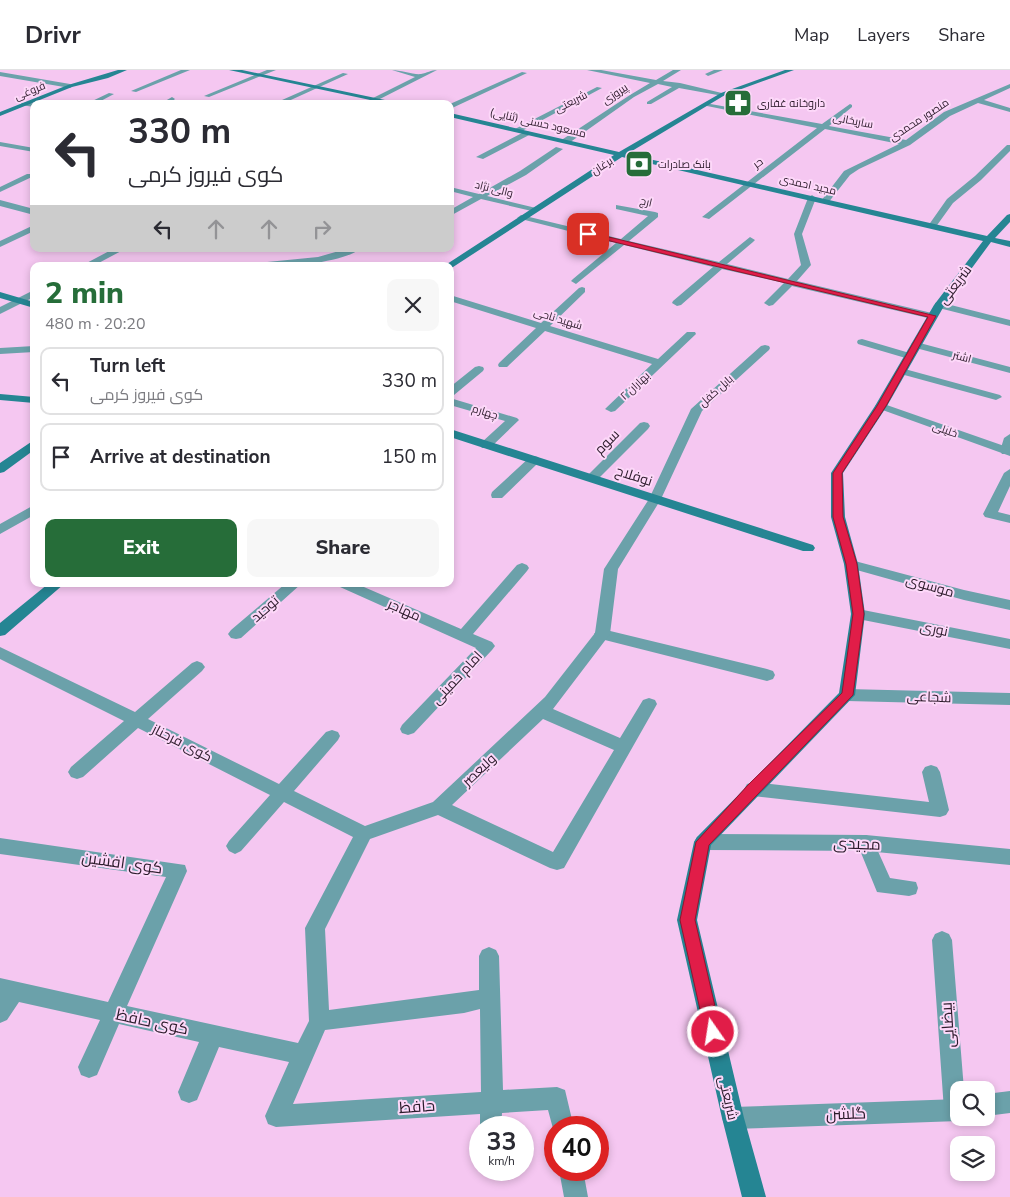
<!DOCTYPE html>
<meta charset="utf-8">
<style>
body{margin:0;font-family:"Nunito Sans",Cairo,sans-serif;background:#f7f7f7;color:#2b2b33;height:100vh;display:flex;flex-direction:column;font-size:19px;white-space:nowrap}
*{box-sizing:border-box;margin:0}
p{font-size:16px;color:#7c7c81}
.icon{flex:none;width:28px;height:28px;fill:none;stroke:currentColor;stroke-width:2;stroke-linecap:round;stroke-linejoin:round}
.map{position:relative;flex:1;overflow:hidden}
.side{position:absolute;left:30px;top:192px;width:424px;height:325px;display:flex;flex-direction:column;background:#fff;border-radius:10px;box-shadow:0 2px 8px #0003}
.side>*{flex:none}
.hud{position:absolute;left:30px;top:30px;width:424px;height:152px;border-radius:10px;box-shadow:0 2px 8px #0003;background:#fff;color:#2b2b33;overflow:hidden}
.fabs{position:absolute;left:950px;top:1011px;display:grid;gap:10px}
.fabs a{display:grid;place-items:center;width:45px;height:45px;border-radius:10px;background:#fff;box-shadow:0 2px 8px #0003;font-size:25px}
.speed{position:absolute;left:469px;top:1046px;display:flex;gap:10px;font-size:25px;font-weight:700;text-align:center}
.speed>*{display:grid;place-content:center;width:65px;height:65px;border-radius:50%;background:#fff;box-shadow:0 2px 8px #0003;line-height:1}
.speed small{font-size:12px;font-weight:400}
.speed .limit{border:8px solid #d22;background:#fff;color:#111}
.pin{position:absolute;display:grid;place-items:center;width:42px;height:42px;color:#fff;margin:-21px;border-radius:10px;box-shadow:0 2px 8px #0006}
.me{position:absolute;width:55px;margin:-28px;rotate:347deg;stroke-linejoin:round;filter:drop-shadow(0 0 4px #0008)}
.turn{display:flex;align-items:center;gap:18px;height:105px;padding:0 15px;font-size:22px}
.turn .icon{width:65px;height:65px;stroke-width:2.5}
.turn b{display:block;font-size:35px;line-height:42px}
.lanes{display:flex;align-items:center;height:48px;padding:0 15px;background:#0003;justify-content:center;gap:25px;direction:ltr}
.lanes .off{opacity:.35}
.round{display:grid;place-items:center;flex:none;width:52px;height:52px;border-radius:10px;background:#f7f7f7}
.headline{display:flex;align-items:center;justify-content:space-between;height:85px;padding:0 15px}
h1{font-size:30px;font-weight:800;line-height:38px;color:#266d39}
.button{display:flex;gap:10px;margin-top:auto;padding:10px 15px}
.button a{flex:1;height:58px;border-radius:10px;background:#266d39;color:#fff;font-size:20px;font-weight:800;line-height:58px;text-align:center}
.button a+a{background:#f7f7f7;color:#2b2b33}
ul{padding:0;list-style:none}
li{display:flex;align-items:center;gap:15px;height:68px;margin:0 10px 8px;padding:0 5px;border:2px solid #e1e1e2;border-radius:10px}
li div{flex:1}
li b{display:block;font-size:19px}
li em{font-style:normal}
header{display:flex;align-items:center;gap:30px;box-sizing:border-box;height:70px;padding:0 25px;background:#fff;border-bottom:1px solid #e1e1e2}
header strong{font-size:24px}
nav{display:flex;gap:28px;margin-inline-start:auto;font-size:18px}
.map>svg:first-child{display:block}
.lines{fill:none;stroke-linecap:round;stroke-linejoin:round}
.lane{fill:#6ba1aa;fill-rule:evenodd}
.street{fill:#6ba1aa;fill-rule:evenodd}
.secondary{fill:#258593;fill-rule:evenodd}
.route{fill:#e11d48;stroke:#92132f}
.labels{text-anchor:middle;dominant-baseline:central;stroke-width:4;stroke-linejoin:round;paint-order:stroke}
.far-street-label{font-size:11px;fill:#2c1b2b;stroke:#fdd8f9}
.far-poi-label{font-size:11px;fill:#2c1b2b;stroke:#fdd8f9;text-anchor:start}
.street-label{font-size:14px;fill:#2c1b2b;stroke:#fdd8f9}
.near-street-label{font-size:16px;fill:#2c1b2b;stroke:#fdd8f9}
</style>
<header>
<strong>Drivr</strong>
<nav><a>Map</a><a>Layers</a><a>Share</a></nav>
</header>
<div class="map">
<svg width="1010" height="1127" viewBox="0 0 1010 1127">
<rect width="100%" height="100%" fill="#f5c7f1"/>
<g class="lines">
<!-- lane -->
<path class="lane" d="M862,269L913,284L914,286L909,289L858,274L857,272L858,270Z
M916,272L1010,297V303L912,277L911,275L912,273Z
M34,276V282L0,284V278Z
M901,298L1000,325L1002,327L996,330L897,303L896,301Z
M450,328L517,348L519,350L490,378H482L480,375L482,372L505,351L450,335Z
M1010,364V384H1002L1000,381L1004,368Z
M1010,399V416L998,442L1010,445V453L985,447L983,444L1004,403Z
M858,539L1010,569V579L853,548L851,544L853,540Z
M602,559L767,599L773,601L775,605L773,609L767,611L597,568L594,564L597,560Z
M847,619L1010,623V635L847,631L841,629L839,625L841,621Z
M931,695L937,697L940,702L949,740L946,745L940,747L753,726L747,724L744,719L747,714L753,712L929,732L922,702L925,697Z
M866,765L872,768L890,808L916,812L918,818L916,824L909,826L877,822L857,773L860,768Z
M942,861L949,864L952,870L964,1020H959V1048H963L955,1051L947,1048L944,1040L932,870L935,864Z"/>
<!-- street -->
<path class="street" d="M181,0H190L136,22L131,21Z
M267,0H276L209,27L204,26Z
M392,0C400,0 414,5 421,4C427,3 431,0 437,0L370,34H361L415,7Z
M587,0H601L656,10L673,0H681L663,11L680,13L726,24L723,26L679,18L651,34H647V32L672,17L658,14L634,27L569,73H563V69L630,25L650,13Z
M714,0H723L708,6L705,4Z
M0,2L70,14L73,16L70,18L0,6Z
M522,2L527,3L450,39V34Z
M343,3L348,4L282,34H273Z
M1010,14V18L984,30L1010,38V42L978,33L950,46L910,75L859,99L850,105L828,133L821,131L844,101L899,74L825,59L709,149L702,147L817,58L707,36L705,35V33L822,54L850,34L852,35V37L829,56L906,70L944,42Z
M597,17L602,18L520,62L513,60Z
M109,23L114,24L95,34H86Z
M172,27L175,29L169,34H160Z
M23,32L37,34H34V37L21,35V33Z
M526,61L533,63L483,89L476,87Z
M0,72L34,78V82L0,76Z
M1007,75H1010V81L981,110L953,133L935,158H929L928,156L947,129L975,106Z
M556,77L563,79L526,105L487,126L536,138V142L481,129L450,146V140L473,127L450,121V117L479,124L520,101Z
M27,104H33L34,106L0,122V117Z
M812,125L816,128L802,164L811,195L797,211L936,244V248L932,249L792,216L773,235L769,236L764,233L784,213L722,199L681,235L677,236L672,233L673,231L713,197L624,175L576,214L571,211L573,209L616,173L517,148L521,145L621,169L648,146L616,139V135L655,142L658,143V147L629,171L719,192L750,167L755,170L753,172L727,194L788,209L801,195L794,164L808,128Z
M0,130L34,139V145L0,136Z
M34,155V161L0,177V171Z
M113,179H125L93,196H81Z
M346,179H360C341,194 276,198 252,196L257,193L318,187Z
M201,192L215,193L220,196H184L189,193Z
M582,217L585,218V222L550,256L658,289L687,262H695L696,264L615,341L611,342L605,339L652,294L545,261L507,297H499L498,295L499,293L536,258L450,231V225L541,253L579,218Z
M34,220V227L0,244V237Z
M939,232L1010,250V256L935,237V233Z
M765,275L769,276L770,278L769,280L702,341L661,429L618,499L610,564L553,639L620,668L643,630L649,628L655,630L657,634L564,798L557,800L550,798L438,745L370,769L325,859L329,940L479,920V886L482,880L489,877L496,880L499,886L503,1020L557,1017L565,1020L574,1058H555V1066L548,1040L502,1043L501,1058H480V1061V1044L276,1057L268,1054L265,1046L289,992L219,977L197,1030L189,1033L181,1030L178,1022L199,972L119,954L97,1005L89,1008L81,1005L78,997L100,950L19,932L7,950L0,953V908L108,932L166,807L0,784V768L185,795L187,801L127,936L298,973L309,951L305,858L353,767L284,732L241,781L235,784L229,781L226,776L229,771L270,725L138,658L83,707L77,709L71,707L68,702L71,697L124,651L0,589V577L135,642L192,593L197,591L202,593L205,597L202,601L148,649L279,714L326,662L332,660L338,662L340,666L338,670L294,721L365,756L433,732L545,627L595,563L604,499L649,429L691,339L761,276ZM543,649L614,680L553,782L452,735ZM480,939L481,1022L293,1034L325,960L464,943Z
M479,296L483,297L484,299L483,301L454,325L450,326V317L475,297Z
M881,333L1010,378V386L877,338L875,336L877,334Z
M644,352L648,353L650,356L648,359L596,411H588L586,408L588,405L640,353Z
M534,386L538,387L540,390L538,393L502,428H492L491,425L492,422L530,387Z
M34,435V445L0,464V454Z
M851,490L964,520L1010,530V540L964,530L846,497L844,494L846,491Z
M522,493L527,495L529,498L527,501L473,564L492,572L495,576L492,580L414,663L408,665L402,663L400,659L402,655L476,578L340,517L338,514H357L461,559L517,495Z
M285,514H301L241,568L236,569L231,568L228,564L231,560Z
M703,764L866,765L1010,779V795L866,781L703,780L697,777L694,772L697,767Z
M1010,1021V1043L986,1046V1024Z
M959,1029V1048H967L959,1051L733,1059L725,1056L722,1048L725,1040L733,1037Z
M559,1100H583L588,1127H564Z"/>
<!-- secondary -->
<path class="secondary" d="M118,0H127L108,8L72,17L0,46V42L68,15Z
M229,0H242L404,34H389Z
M785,0H794L725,25L627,84L987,166L1007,145L1010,144V152L995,168L1010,171V177L991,172L944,236L887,336L843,403L845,447L858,494L865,544L855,625L711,775L697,850L744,1048L766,1127H742L722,1048L677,850L694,772L697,767L839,623L851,544L844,494L831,447V403L875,336L934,235L983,171L622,87L450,199V196H445L447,194L614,85L450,47V43L619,82L721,23Z
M0,222L34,232V238L0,228Z
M0,324L34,327V333L0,330Z
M450,359L813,475L815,478L813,481H803L450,367Z
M34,370V380L4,402L0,403V393Z
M48,514H64L5,565L0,566V553Z"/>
</g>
<!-- route -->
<path class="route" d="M588,162L936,246L886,336L842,403L843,447L857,494L864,544L853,625L709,775L695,850L721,962L718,967L713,970L707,967L705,962L680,850L696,772L748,715L842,623L853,544L846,494L833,447V403L877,336L928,247L585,165V163Z"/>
<!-- icons -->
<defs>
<symbol id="pharmacy-square" viewBox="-11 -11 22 22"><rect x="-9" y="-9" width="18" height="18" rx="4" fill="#266d39" stroke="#fdd8f9"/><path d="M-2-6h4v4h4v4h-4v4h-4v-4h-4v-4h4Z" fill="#fff"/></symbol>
<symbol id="bank-square" viewBox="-11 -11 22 22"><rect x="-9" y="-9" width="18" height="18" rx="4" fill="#266d39" stroke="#fdd8f9"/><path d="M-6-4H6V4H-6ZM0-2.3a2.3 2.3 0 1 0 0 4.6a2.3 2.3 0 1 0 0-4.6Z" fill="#fff"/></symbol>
</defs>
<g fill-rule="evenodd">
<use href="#pharmacy-square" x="722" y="17" width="32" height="32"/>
<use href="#bank-square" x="623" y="78" width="32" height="32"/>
</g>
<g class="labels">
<!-- far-street labels -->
<g class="far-street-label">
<text transform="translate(30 21) rotate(-22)">فروغی</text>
<text transform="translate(615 24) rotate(-34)">پیروزی</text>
<text transform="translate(571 32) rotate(-27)">شریعتی</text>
<text transform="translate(919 50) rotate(-33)">منصور محمدی</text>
<text transform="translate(853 51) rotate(11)">ساریخانی</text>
<text transform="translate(538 53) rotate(13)">مسعود حسنی (ثنایی)</text>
<text transform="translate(758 93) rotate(-37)">حر</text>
<text transform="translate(602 96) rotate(-33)">برغان</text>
<text transform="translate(808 115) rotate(13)">مجید احمدی</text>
<text transform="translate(494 119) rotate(14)">والی نژاد</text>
<text transform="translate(646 132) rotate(13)">ارج</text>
<text transform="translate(558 249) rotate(17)">شهید ناحی</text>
<text transform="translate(962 287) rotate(15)">اشتر</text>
<text transform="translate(635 316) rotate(-43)">بهاران ۲</text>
<text transform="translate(716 321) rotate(-42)">بابل کفل</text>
<text transform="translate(485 342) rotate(17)">چهارم</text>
<text transform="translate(945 360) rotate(20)">خلیلی</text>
</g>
<!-- far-poi labels -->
<g class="far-poi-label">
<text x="757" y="33">داروخانه غفاری</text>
<text x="658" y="94">بانک صادرات</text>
</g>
<!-- street labels -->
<g class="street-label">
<text transform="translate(955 215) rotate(-53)">شریعتی</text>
<text transform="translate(607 372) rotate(-45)">سوم</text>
<text transform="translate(634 406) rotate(18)">نوفلاح</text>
<text transform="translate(930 516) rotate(16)">موسوی</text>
<text transform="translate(265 539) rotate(-41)">توحید</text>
<text transform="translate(404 540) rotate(24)">مهاجر</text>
<text transform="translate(934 559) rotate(11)">نوری</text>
<text transform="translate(457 608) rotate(-47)">امام خمینی</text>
<text transform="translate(929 627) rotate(2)">شجاعی</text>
<text transform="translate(182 673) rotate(27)">کوی فرحناز</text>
<text transform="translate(479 700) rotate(-43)">ولیعصر</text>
<text transform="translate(728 1028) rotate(77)">شریعتی</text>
</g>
<!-- near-street labels -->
<g class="near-street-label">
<text transform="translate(857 774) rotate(2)">مجیدی</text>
<text transform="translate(122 793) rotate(8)">کوی افشین</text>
<text transform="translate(152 952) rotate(12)">کوی حافظ</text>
<text transform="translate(948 955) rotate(-94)">بیضایی</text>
<text transform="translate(417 1037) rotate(-4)">حافظ</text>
<text transform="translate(846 1044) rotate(-2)">گلشن</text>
</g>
</g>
</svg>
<div class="fabs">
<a><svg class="icon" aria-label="search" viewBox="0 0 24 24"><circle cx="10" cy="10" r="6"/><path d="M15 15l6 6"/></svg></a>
<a><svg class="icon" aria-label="layers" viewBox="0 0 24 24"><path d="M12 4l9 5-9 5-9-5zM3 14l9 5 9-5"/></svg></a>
</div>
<div class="speed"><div>33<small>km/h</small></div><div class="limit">40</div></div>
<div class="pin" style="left:588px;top:164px;background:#d93025"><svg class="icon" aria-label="arrive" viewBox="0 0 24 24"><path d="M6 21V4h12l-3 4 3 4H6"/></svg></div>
<svg class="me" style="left:713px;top:962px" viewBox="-20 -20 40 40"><circle r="17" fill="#e11d48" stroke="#fff" stroke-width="3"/><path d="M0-11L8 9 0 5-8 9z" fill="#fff"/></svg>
<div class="hud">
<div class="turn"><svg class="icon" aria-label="left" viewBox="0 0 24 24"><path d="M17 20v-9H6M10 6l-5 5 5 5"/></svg><div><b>330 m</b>کوی فیروز کرمی</div></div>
<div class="lanes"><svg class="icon" aria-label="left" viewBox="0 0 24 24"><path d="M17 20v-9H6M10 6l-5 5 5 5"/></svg><svg class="icon off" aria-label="ahead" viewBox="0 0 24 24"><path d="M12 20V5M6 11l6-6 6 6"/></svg><svg class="icon off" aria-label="ahead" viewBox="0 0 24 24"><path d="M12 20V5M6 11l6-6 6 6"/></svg><svg class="icon off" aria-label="right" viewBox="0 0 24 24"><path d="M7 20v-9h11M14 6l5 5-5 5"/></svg></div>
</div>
<section class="side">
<div class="headline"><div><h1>2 min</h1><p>480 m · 20:20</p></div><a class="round"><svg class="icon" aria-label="close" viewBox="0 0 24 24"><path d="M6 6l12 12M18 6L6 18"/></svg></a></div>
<ul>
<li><svg class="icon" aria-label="left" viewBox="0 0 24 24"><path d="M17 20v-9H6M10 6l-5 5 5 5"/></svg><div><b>Turn left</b><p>کوی فیروز کرمی</p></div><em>330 m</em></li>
<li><svg class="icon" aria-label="arrive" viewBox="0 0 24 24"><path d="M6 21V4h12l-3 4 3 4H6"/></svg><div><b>Arrive at destination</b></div><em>150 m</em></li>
</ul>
<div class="button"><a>Exit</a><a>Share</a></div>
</section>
</div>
